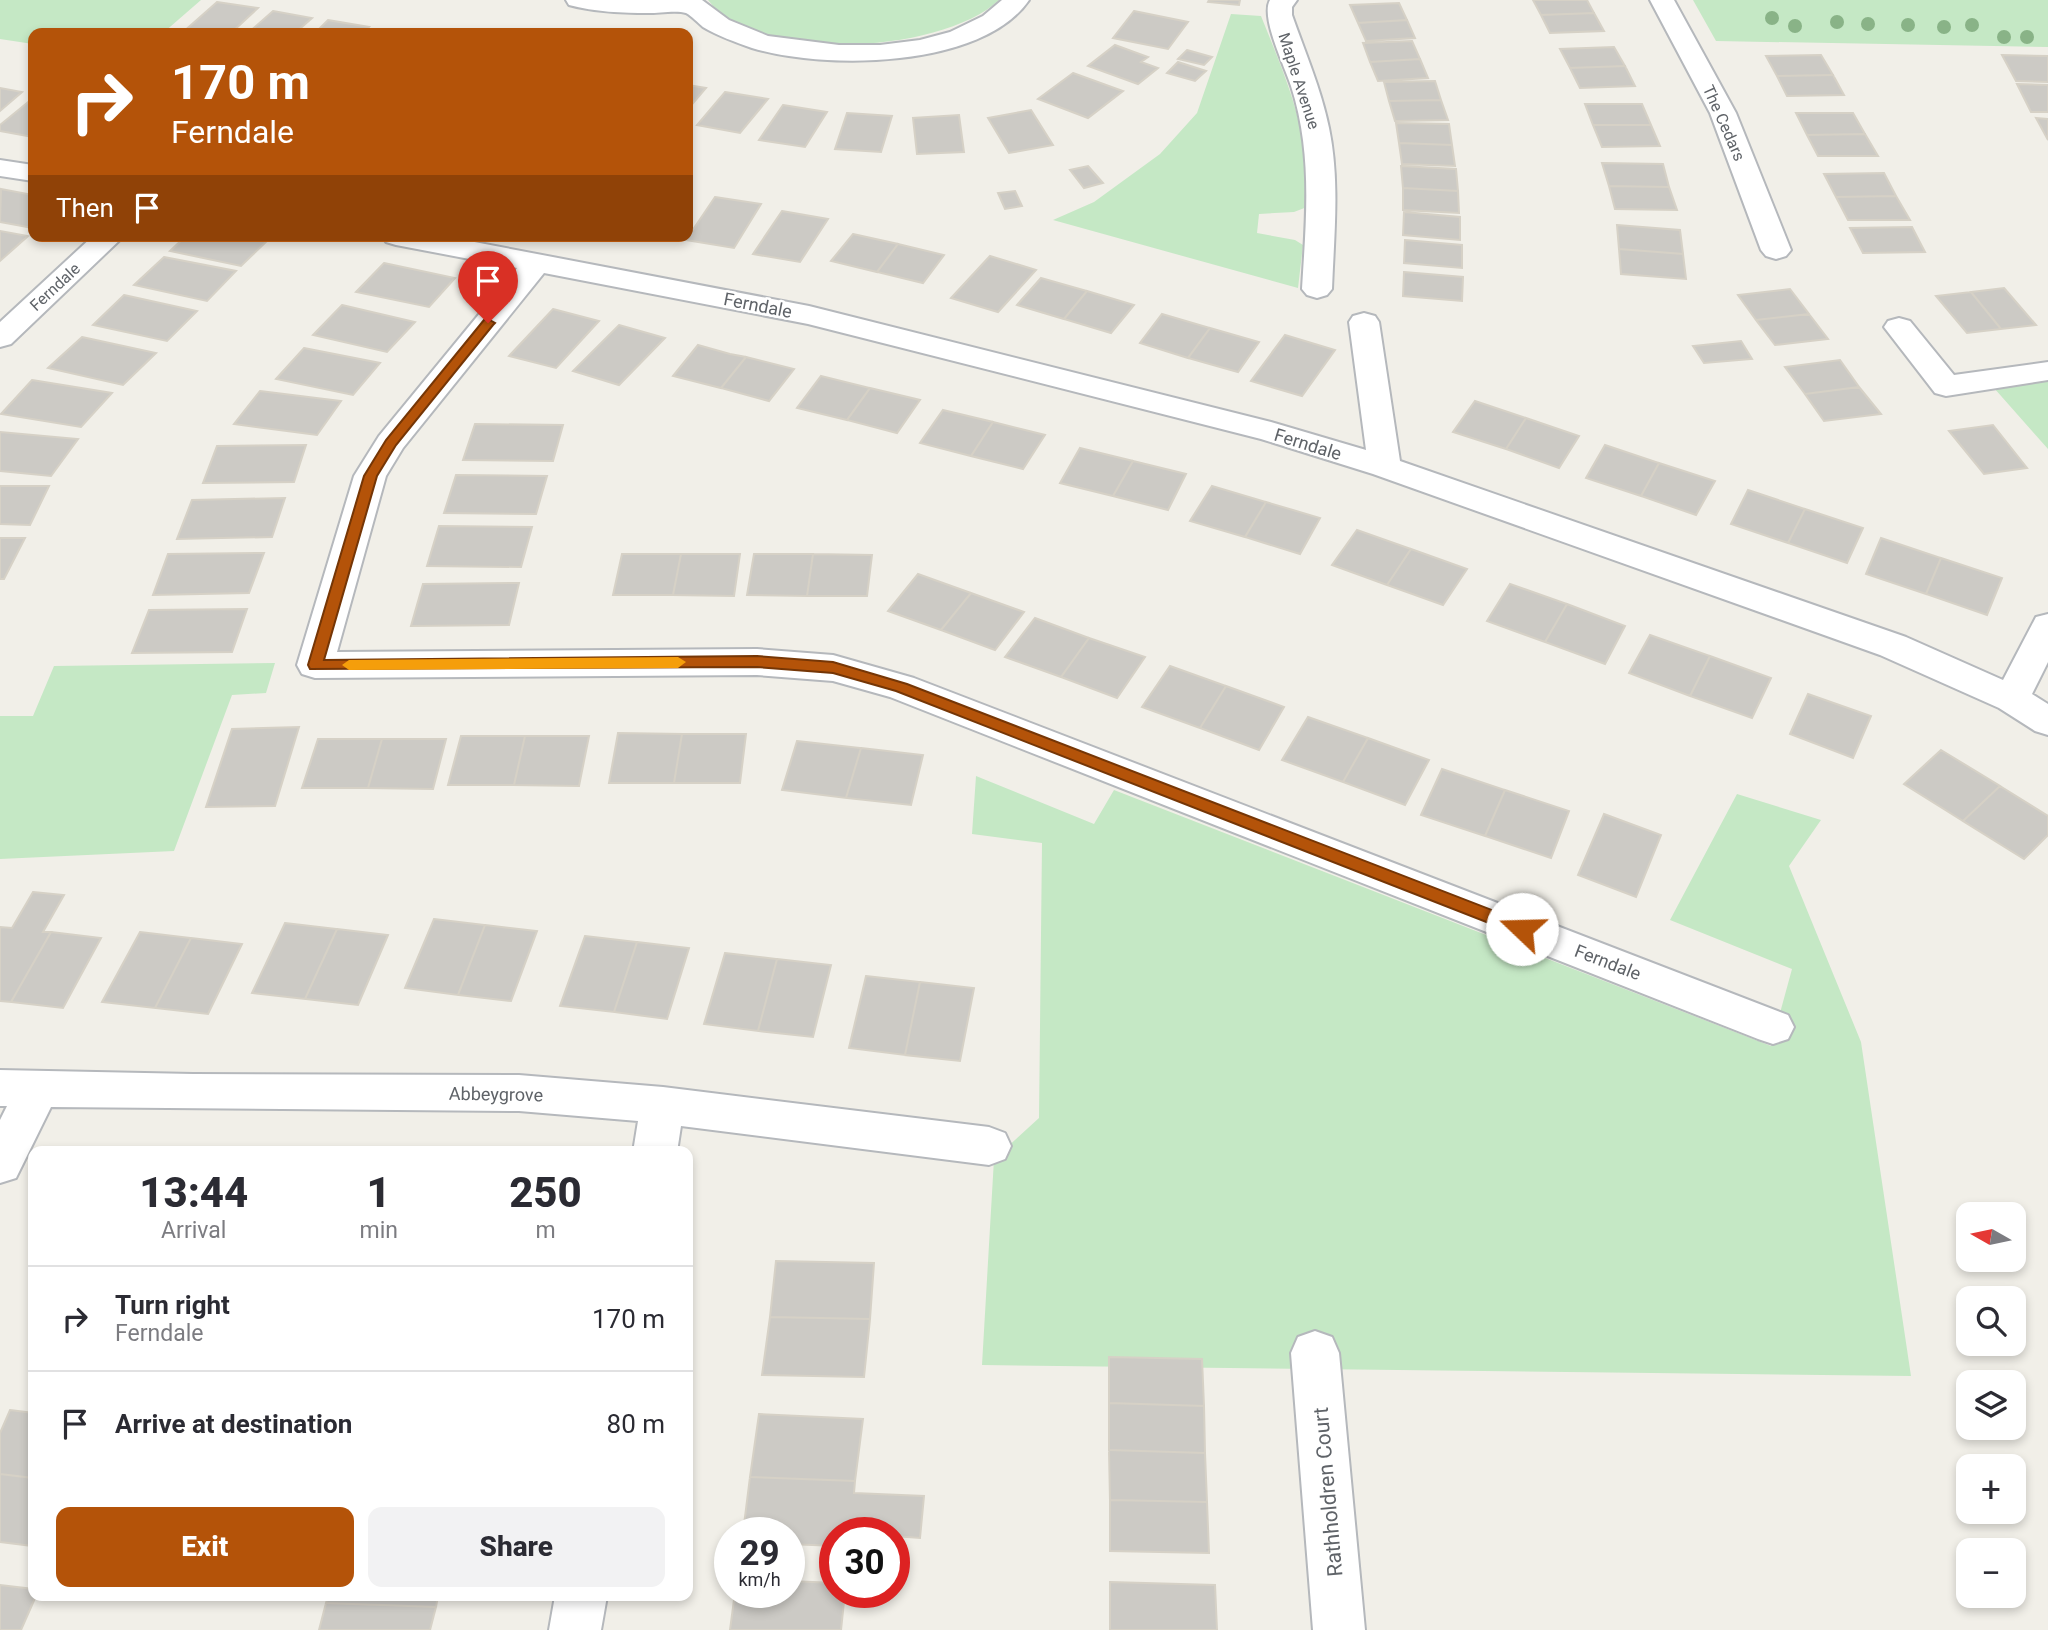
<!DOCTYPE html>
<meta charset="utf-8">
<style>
body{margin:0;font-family:Roboto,sans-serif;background:#f2f2f3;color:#2b2b33;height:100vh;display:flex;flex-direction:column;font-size:26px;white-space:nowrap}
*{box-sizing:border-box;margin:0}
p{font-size:23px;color:#7c7c81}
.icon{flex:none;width:38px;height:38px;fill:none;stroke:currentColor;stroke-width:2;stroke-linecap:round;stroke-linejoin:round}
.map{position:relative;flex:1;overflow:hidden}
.sheet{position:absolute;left:28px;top:1146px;width:665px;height:455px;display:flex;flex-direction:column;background:#fff;border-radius:14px;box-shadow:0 4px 10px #0003}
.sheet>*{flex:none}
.banner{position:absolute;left:28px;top:28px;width:665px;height:214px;border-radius:14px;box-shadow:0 4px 10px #0003;background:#b45309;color:#fff;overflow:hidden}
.needle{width:46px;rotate:279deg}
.tools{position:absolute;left:1956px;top:1202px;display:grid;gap:14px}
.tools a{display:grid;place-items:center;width:70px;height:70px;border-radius:14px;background:#fff;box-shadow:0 4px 10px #0003;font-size:35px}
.speed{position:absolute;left:714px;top:1517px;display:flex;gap:14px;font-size:35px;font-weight:700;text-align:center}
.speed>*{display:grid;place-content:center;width:91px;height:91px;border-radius:50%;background:#fff;box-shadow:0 4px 10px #0003;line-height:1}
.speed small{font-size:18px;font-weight:400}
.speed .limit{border:10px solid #d22;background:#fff;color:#111}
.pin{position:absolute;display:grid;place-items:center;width:60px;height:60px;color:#fff;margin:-72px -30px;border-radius:50% 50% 50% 0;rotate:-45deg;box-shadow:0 0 7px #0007}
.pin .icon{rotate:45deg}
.me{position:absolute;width:77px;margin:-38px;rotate:291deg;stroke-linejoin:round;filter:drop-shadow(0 0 5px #0008)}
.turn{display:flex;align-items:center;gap:24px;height:147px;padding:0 28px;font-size:32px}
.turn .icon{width:91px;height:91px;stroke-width:2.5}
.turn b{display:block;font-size:49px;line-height:60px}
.then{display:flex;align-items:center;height:66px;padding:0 28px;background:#0003;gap:14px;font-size:26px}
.eta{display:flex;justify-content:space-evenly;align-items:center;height:119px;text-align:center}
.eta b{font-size:42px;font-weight:800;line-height:49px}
.button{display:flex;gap:14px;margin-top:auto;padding:14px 28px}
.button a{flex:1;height:80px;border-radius:14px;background:#b45309;color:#fff;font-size:28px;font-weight:800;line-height:80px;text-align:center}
.button a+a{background:#f2f2f3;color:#2b2b33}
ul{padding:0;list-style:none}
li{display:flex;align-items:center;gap:21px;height:105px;padding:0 28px;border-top:2px solid #e1e1e2}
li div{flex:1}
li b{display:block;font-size:26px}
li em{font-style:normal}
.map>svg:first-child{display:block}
.green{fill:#c5e8c5}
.building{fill:#cccac5;stroke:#d6d1c6;stroke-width:2}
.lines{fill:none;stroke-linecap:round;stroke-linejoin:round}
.minor-casing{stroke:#b5b8bc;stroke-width:4}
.minor{fill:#fff;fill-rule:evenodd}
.tree{fill:#89b387}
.route{fill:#b45309;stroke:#753606;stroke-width:2}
.slow{fill:#f59e0b}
.labels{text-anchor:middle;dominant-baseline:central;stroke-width:5;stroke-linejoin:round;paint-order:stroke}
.far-street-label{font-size:16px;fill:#5f6368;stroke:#fff}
.street-label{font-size:18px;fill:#5f6368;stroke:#fff}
.near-street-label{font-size:21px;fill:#5f6368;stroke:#fff}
</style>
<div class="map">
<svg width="2048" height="1630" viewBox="0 0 2048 1630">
<rect width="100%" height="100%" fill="#f1efe8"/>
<!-- green -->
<path class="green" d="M0,0H201L163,33H33V44L0,39Z
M708,0H999C943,53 759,65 708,0Z
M1693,0H2048V47L1716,41Z
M1231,14L1261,16C1287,81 1311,134 1307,207L1294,212L1259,214L1257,233L1295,240L1303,245L1298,288L1053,220L1094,202L1160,154L1197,113Z
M2048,380V449L1994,388Z
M275,663L266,693L232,695L174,851L0,859V716H33L54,666Z
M976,776L1094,824L1114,790L1771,1046L1792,969L1670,920L1737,794L1821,820L1789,866L1861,1042L1911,1376L982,1365L994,1159L1039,1118L1042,843L972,834Z"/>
<!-- building -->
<path class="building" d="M1209,0H1240L1239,5L1208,2Z
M1533,0H1587L1594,13L1541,15Z
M217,2L258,8L231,33H182Z
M1399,3L1407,20L1358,23L1350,5Z
M273,11L312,18L295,33H248Z
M1134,11L1188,22L1168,49L1113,38Z
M1594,13L1604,31L1550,33L1541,15Z
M328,20L369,27L363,33H315Z
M1407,20L1415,38L1366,41L1358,23Z
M1412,41L1420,59L1370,62L1363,43Z
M1115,45L1148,57L1141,62L1158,68L1138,84L1088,66Z
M1614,47L1625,66L1570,68L1560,49Z
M1187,50L1212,57L1204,65L1178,59Z
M1821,55L1833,75L1777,76L1766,56Z
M2002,55L2048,56V82L2016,81Z
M1420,59L1428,78L1378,81L1370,62Z
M1178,62L1206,71L1195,81L1167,73Z
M1625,66L1635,86L1580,88L1570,68Z
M1073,73L1123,91L1088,118L1038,99Z
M1833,75L1844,95L1787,96L1777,76Z
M1435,81L1441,100L1389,101L1384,82Z
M2017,84L2048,85V112H2031Z
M688,85L706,88L688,109Z
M0,88L22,92L0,111Z
M725,92L768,99L740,133L697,125Z
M33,98V137L0,131V125Z
M1441,100L1448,120L1395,121L1389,101Z
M1585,104H1642L1651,125H1593Z
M783,105L827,112L805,147L759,140Z
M1031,110L1053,145L1009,153L988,118Z
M847,113L892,116L881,152L835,149Z
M1796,113H1853L1865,134L1807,135Z
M959,115L964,152L917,154L913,118Z
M2036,118L2048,119V140Z
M1396,123L1449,124L1452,145L1399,143Z
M1593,125H1651L1660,146L1602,147Z
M1865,134L1878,156H1818L1807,135Z
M1399,143L1452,145L1455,166L1402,164Z
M1602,163L1663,164L1669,187L1609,186Z
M1088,166L1103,183L1084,188L1070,170Z
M1401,166L1456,169L1458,191L1403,188Z
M1884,173L1896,196L1836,197L1824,174Z
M1609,186L1669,187L1677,210L1615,209Z
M1403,188L1458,191L1459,213L1403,210Z
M1,189L33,195V228L0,222Z
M1015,191L1022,206L1005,209L998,193Z
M1896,196L1910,220H1848L1836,197Z
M715,197L761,204L734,248L686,240Z
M782,211L828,219L800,262L753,254Z
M1404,212L1460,217V240L1403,235Z
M1617,225L1680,230L1683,254L1619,249Z
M1912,227L1925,252L1863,253L1850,228Z
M0,231L28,236L0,261Z
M853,234L898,244L877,272L831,261Z
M186,236H262L270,238L241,266L170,251Z
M1405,240L1462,245V268L1404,263Z
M898,244L944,255L923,283L877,272Z
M1619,249L1683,254L1686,279L1621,274Z
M990,256L1036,270L998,312L951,298Z
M164,257L236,271L207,301L134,285Z
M384,263L455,278L429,307L356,292Z
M1404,272L1463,277L1462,301L1403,296Z
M1041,278L1087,291L1064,319L1017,305Z
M2004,288L2036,325L2001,329L1971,292Z
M1790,289L1809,314L1756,320L1738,295Z
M1087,291L1134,305L1111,333L1064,319Z
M1971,292L2001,329L1967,333L1936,296Z
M124,295L197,311L167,341L93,325Z
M342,305L415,322L387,352L313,335Z
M553,309L599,321L556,368L509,356Z
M1162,314L1210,328L1188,358L1140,343Z
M1809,314L1828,339L1775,345L1756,320Z
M619,325L665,338L619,385L573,371Z
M1210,328L1259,342L1238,372L1188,358Z
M1285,335L1335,350L1302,396L1251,381Z
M82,337L156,353L123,385L48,368Z
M1741,341L1752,359L1704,363L1693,346Z
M698,345L730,354L746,357L721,388L673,376Z
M304,348L380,363L353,395L276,379Z
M746,357L794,369L769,401L721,388Z
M1840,360L1859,387L1805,394L1785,367Z
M821,376L870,388L847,420L797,408Z
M32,380L112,393L81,427L1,414Z
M1859,387L1881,414L1824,421L1805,394Z
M870,388L920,400L897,433L847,420Z
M260,391L341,401L317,435L234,424Z
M1475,401L1526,418L1506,449L1453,432Z
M943,410L993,422L971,456L920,443Z
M1526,418L1579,436L1559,468L1506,449Z
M993,422L1045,435L1023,469L971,456Z
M475,424L563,425L553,461L463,460Z
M1993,425L2027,468L1984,474L1949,431Z
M0,432L78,439L51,476L0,471Z
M306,445L294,482L203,483L217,446Z
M1605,445L1659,463L1641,496L1586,478Z
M1080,448L1133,461L1113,496L1060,483Z
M1133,461L1186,474L1168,510L1113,496Z
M1659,463L1715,481L1696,515L1641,496Z
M456,475L547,476L536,514L444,513Z
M0,486H49L30,525L0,524Z
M1212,486L1266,502L1245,537L1190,521Z
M1748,490L1805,509L1788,543L1731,524Z
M285,498L272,537L177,539L192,500Z
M1266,502L1320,518L1300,554L1245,537Z
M1805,509L1863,528L1847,563L1788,543Z
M439,526L532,527L521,567L427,566Z
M1357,530L1411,549L1387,585L1332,565Z
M0,538H25L4,579H0Z
M1881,538L1941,558L1926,594L1866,574Z
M1411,549L1467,569L1443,605L1387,585Z
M264,553L249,593L153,595L168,554Z
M622,554H681L673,595H613Z
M681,554H740L734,596L673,595Z
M754,554H813L807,596L747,595Z
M813,554L872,555L867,596H807Z
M1941,558L2002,578L1987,615L1926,594Z
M918,574L971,593L941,630L888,611Z
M519,583L509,625L411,626L423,584Z
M1510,584L1567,604L1545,642L1487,621Z
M971,593L1024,612L995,650L941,630Z
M1567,604L1625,626L1605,664L1545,642Z
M247,609L232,652L132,653L149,610Z
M1035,618L1089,638L1061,677L1005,657Z
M1650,635L1710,656L1690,696L1629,673Z
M1089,638L1145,657L1117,698L1061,677Z
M1710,656L1771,678L1752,718L1690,696Z
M1170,666L1226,686L1200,728L1142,707Z
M1226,686L1284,707L1259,750L1200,728Z
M1808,694L1871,716L1853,758L1790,734Z
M1308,717L1368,738L1343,782L1282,760Z
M299,727L275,806L206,807L232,729Z
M618,733L682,734L674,783H609Z
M682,734H746L740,783H674Z
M461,736H525L514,785H448Z
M525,736H589L579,786L514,785Z
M1368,738L1429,760L1405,805L1343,782Z
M318,739H382L368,788H302Z
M382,739H446L433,789L368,788Z
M797,741L861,748L846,798L782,790Z
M861,748L923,755L911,805L846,798Z
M1941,750L2000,786L1963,821L1904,784Z
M1442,769L1505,790L1485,836L1421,815Z
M2000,786L2048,816V835L2024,859L1963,821Z
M1505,790L1569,811L1551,858L1485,836Z
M1604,814L1661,835L1636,897L1578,875Z
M33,892L64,895L43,932H51L11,1002L0,1001V927L12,928Z
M434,919L485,925L458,995L405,988Z
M285,923L337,929L305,999L252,993Z
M485,925L537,931L511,1001L458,995Z
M337,929L388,935L358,1005L305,999Z
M51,932L101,938L63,1008L11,1002Z
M140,932L191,938L155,1008L102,1002Z
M585,936L637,942L614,1012L560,1006Z
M191,938L242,944L208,1014L155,1008Z
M637,942L689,948L667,1019L614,1012Z
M725,953L777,959L758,1031L704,1024Z
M777,959L831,965L813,1037L758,1031Z
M866,976L920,982L905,1055L849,1048Z
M920,982L974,988L960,1061L905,1055Z
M776,1261L874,1263L870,1319L770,1317Z
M770,1317L870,1319L864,1377L762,1375Z
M1109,1357L1202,1359L1204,1406L1109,1403Z
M1109,1403L1204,1406L1205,1453L1109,1450Z
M10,1410L33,1413V1478L0,1474V1433Z
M759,1414L863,1419L855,1481L750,1477Z
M1109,1450L1205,1453L1207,1502L1110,1500Z
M0,1474L33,1478V1546L0,1542Z
M750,1477L855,1481L854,1493L924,1496L920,1538L894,1536V1533H835V1546L789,1544V1533H743Z
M1110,1500L1207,1502L1209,1553L1110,1551Z
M789,1581L835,1583V1592H845L841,1630H730L735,1592H789Z
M1110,1582L1215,1585L1217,1630H1110Z
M0,1585L33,1589V1596H36L21,1630H0Z
M328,1596H438L436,1607L326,1603Z
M326,1603L436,1607L430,1630H319Z"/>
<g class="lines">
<defs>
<path id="minor" d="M566,0H702L729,20L768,36L839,45H880L920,40L950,32L983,16L1002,0H1029C982,69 824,70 752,48C735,42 718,36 703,27C698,23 692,16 686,13C677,10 659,13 649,13C622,13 595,12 569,5Z
M1270,0H1297L1292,7V15C1305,52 1321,89 1329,128C1340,181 1334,235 1332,289L1327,295L1317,298L1307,295L1302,289C1306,220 1313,154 1291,86C1285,67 1260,17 1270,0Z
M1650,0H1674L1736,113L1791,250L1786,256L1776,259L1766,256L1761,250L1710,113Z
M0,160L33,165V181L0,176Z
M93,236H124L11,344L0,347V322Z
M382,236H443L809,306L1271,422L1366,450L1349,322L1353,316L1364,313L1375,316L1379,322L1400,461L1906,637L2003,680L2036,617L2048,614V662L2032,694L2048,704V735L2035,731L1999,708L1880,655L1373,474L1261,439L808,324L544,273L403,448L386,476L337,652L757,649L833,655L914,678L1788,1015L1794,1027L1788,1039L1773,1044L1758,1039L890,697L833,681L757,675L315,678L302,674L297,665L354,476L379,436L517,268L396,245L386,242Z
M1899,318L1910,321L1954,375L2048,362V380L1946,396L1935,393L1884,327L1888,321Z
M0,1070L193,1074L519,1075L663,1087L989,1127L1005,1133L1011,1146L1005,1159L989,1165L681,1126L677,1152H633L638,1121L519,1111L51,1107L16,1178L0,1183V1120L7,1106H0Z
M1315,1331L1332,1337L1339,1353L1365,1630H1313L1291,1353L1298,1337Z
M555,1596H607L601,1630H549Z"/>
</defs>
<!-- minor casing -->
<use href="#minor" class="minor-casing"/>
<!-- minor -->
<use href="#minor" class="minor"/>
</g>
<!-- trees -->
<g class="tree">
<circle cx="1772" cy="18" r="7"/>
<circle cx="1837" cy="22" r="7"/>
<circle cx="1868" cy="24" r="7"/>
<circle cx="1908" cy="25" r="7"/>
<circle cx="1972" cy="25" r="7"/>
<circle cx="1795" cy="26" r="7"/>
<circle cx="1944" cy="27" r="7"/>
<circle cx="2004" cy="37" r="7"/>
<circle cx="2027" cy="37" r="7"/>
</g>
<!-- route -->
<path class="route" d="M488,319L495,323L493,325L396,445L377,476L324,660L757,656L833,662L907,684L1528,924L1531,929L1528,934H1517L896,691L833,673L757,667L310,669L308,665L364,476L386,440L484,320Z"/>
<!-- slow -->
<path class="slow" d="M678,657L686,662L678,668L349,670L342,665L349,660Z"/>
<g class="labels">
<!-- far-street labels -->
<g class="far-street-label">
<text transform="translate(1299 81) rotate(72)">Maple Avenue</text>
<text transform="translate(1724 123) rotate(66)">The Cedars</text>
<text transform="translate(55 287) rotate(-43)">Ferndale</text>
</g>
<!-- street labels -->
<g class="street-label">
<text transform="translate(758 305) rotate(11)">Ferndale</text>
<text transform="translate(1308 444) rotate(17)">Ferndale</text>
<text transform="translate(1608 962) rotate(21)">Ferndale</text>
<text transform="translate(496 1094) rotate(1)">Abbeygrove</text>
</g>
<!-- near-street labels -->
<g class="near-street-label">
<text transform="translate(1328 1492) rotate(-95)">Rathholdren Court</text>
</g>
</g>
</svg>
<div class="tools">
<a><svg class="needle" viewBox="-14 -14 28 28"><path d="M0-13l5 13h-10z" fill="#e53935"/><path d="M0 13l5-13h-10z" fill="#7c7c81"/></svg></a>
<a><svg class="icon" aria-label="search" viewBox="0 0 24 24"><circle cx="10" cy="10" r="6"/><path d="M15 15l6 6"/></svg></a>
<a><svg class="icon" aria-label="layers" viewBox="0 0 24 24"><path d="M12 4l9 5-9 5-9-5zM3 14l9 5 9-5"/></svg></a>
<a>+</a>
<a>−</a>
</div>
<div class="speed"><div>29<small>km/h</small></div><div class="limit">30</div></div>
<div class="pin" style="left:488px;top:323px;background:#d93025"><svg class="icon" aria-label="arrive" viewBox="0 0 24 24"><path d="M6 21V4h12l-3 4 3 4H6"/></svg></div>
<svg class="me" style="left:1522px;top:929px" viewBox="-20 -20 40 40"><circle r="19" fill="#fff"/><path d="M0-13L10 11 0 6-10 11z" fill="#b45309"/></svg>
<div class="banner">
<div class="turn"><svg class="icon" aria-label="right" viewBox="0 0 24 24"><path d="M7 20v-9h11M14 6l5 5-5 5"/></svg><div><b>170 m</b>Ferndale</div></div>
<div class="then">Then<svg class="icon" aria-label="arrive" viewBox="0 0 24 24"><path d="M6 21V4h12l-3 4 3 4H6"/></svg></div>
</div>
<section class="sheet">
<div class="eta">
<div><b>13:44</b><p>Arrival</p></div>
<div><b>1</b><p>min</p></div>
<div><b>250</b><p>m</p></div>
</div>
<ul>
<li><svg class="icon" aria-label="right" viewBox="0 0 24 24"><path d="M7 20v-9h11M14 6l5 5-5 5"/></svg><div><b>Turn right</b><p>Ferndale</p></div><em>170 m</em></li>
<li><svg class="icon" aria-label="arrive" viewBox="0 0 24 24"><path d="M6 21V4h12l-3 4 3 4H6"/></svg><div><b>Arrive at destination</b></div><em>80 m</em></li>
</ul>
<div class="button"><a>Exit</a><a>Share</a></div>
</section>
</div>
